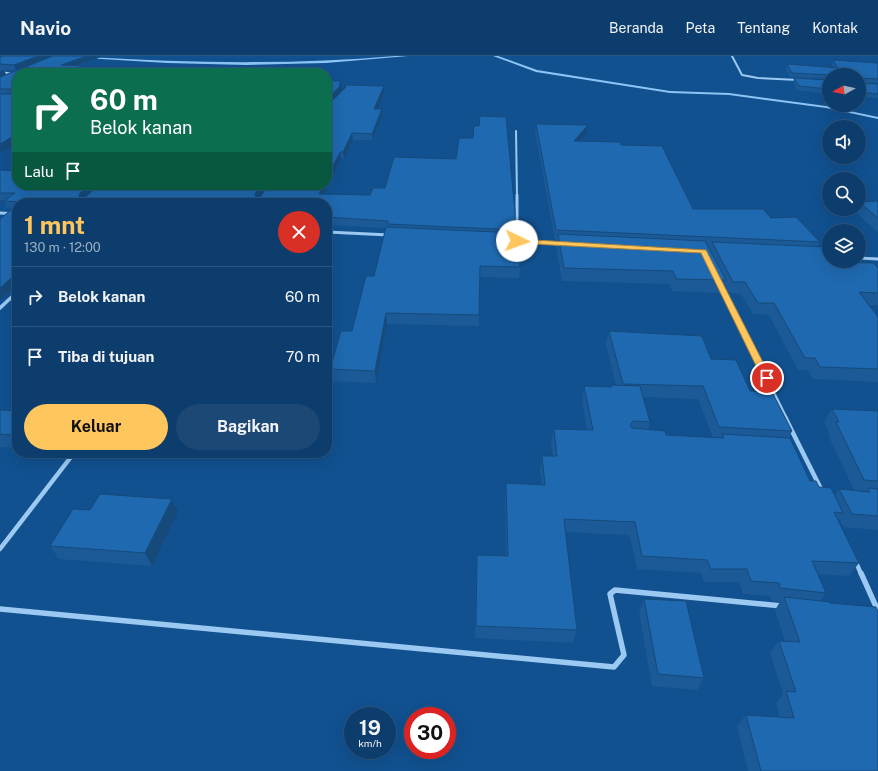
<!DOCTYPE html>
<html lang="id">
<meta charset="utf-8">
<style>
body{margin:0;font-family:"Public Sans",sans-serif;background:#1b4874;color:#f1f3f6;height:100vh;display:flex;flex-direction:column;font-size:15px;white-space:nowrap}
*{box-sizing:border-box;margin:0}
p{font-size:13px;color:#9aaec2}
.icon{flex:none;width:22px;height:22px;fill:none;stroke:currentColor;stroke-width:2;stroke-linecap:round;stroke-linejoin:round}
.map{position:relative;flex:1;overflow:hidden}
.side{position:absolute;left:12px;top:142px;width:320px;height:260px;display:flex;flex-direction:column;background:#0d3d6c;border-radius:16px;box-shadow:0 4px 16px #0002,0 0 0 1px #2d567f}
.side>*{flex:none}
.top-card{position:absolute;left:12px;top:12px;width:320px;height:122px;border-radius:16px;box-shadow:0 4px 16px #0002,0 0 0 1px #2d567f;background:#0b6e4f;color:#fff;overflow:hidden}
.needle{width:26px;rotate:262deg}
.buttons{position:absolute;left:822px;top:12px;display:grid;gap:8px}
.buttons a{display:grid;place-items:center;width:44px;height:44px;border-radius:50%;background:#0d3d6c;box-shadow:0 4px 16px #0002,0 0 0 1px #2d567f;font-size:20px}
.speed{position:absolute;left:344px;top:651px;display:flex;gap:8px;font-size:20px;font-weight:700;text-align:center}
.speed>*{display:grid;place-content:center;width:52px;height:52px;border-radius:50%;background:#0d3d6c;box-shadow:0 4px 16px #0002,0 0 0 1px #2d567f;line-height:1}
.speed small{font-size:10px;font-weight:400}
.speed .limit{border:6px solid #d22;background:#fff;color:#111}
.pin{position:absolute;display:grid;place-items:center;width:34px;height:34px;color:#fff;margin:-17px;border:2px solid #fff;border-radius:50%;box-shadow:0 1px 4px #0007}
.me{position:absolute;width:44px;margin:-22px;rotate:93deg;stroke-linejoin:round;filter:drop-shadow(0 0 3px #0008)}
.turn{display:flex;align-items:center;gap:14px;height:84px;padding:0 12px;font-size:18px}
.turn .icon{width:52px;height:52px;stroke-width:2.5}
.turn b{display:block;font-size:28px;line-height:34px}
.then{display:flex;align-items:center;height:38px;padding:0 12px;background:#0003;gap:8px;font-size:15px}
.round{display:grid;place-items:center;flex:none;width:42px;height:42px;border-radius:21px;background:#1b4874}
.overview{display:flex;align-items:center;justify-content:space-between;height:68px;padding:0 12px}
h1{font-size:24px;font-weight:700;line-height:30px;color:#ffc65d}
.action{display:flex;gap:8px;margin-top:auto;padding:8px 12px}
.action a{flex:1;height:46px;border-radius:24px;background:#ffc65d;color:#111;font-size:16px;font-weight:700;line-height:46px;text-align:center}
.action a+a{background:#1b4874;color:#f1f3f6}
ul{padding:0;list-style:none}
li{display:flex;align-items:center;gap:12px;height:60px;padding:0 12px;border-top:1px solid #2d567f}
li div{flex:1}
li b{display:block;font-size:15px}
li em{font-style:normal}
header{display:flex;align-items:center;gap:24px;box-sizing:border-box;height:56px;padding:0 20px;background:#0d3d6c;border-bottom:1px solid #2d567f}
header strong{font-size:19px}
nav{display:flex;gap:22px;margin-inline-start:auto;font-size:14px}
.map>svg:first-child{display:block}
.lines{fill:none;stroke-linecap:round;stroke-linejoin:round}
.stream{fill:#8ec5f6;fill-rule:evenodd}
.street-far4{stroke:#9cc9f2;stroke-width:2}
.street-far3{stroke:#9cc9f2;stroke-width:3}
.street-far2{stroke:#9cc9f2;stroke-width:3.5}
.street-far1{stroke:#9cc9f2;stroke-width:4.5}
.street{stroke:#9cc9f2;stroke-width:5.5}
.wall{fill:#1b5a97;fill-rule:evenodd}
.shaded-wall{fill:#164a7b}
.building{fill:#1f69b0;stroke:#164a7b}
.route{fill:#ffc65d;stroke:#a6813c}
</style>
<header>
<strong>Navio</strong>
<nav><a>Beranda</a><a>Peta</a><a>Tentang</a><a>Kontak</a></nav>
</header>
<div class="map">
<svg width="878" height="715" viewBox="0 0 878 715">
<rect width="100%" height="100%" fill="#115190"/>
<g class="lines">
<!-- stream -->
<path class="stream" d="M395,0H408L326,7L246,9L167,7L85,2L87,1C190,7 292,9 395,0Z
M493,0H498L537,14L670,35L729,37L826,50L878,61V63L826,52L729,39L670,37L536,16Z"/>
<!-- street-far4 -->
<path class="street-far4" d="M732,0L742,19L758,22L798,24
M0,16L14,18
M516,75L517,140"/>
<!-- street-far3 -->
<path class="street-far3" d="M517,139V183
M0,157L17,158
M327,176L389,179
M513,185L560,188
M859,202L878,203
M721,230L725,238
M15,238L17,236"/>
<!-- street-far2 -->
<path class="street-far2" d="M724,237L786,362
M0,252L16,237"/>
<!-- street-far1 -->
<path class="street-far1" d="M785,361L822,435
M0,493L74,397
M856,506L861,518"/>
<!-- street -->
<path class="street" d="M861,517L878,555
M0,553L614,611L624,599L610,538L615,534L782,550"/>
</g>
<!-- wall -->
<path class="wall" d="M3,0H104L77,10H82L84,15L81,17L17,86L1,97H0V1ZM4,14H8L16,15L6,19Z
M833,4L878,7V27H861L878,28V42L859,41V19H829V23L790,21L786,13L787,8L833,11L832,9Z
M794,22L829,24V38L797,34L793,26Z
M327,25L342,31L341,32L342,35L337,40L384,30L385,36L377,53H382V60L373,84H353L344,103H341L324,138L515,174L514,177L520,211L519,222L480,221L479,270L387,268L376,327L332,325L330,313L352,275L374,220L386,172L327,169V147H17V229L0,244L15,153L7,152L4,145L5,144H0V114L17,129H327Z
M536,68L588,69L587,78L580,85L621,89L693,153L771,162L820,186L818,191L840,206L878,212V249H868L878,261V326L813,323L808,314H798L769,259L753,258L741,238L729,237L724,228L721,237L672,235L669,228L562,225L556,190L557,184H555L535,76Z
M878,145V176L854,155L855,153H859V146Z
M609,275L711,303L750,335L792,375L789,382L810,425L835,440L839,433L854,434L828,379L829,376L824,366L832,353L878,355V474L843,471L839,463L838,464L859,507L849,520L818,518L826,537L820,545L878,715H748L737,670L746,659L780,661L776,647L783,638L770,597L779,585H785L775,554L780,546L772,545L770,540L743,538L739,526H704L701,517L637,513L630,479L565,476L577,574L573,587L475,582L476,512L477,499L506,500L505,441L506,427L542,429L540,413L542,400H553L551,386L554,373L587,374L582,344L584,330L611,331V329H616L606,288ZM643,341L698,343L713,382L666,379L648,374L650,366Z
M0,354L17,355V392L1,391L0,392Z
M90,454L178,456L152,510L59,503L50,490Z
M644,543L704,622L697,634L652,630L639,556Z"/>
<!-- shaded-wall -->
<path class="shaded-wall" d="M38,0H55L16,15L14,9Z
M87,0H104L63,14L61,9Z
M82,10L84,15L81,17H69Z
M4,14L6,19L0,22V15Z
M341,25L342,35L327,51V44Z
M384,30L385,36L375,60L374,53Z
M382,53V60L373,84L372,78Z
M588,69L587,78L573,93L574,85Z
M352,77L353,84L344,103L343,96Z
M17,78V86L1,97L0,94V88Z
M340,96L341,103L320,145L319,138L324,129H327V122Z
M90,129H102L83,145L79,141L80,137Z
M262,129H270L257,145L255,138Z
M17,217V229L0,244V232Z
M386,257L387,268L376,327L375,315Z
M17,373V386L12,379Z
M172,443L178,456L152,510L145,497Z"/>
<!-- building -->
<path class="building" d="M3,0H38L14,9L0,8V1Z
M53,0H87L61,9L82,10L69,17H76H17V78L0,88V38H14L17,36L15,33H0V21Z
M833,4L878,7V23L860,22L859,24V19H830L792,17L787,8L838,12Z
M794,22L829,24V33L799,30Z
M327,25H341L339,29H341L327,44Z
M859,25L861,27L878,28V38L859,36Z
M346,29L384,30L374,53H382L372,78L352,77L343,96H340L327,122V50L345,32Z
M480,60L506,61L515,156V174L388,168V165L327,161V147H20L22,146L4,145L15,137H0V114L17,115V129H90L80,137L79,141L84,142L99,129H262L255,138L256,142L260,141L269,129H324L319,138L370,139L373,132H385L394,101L456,103L459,82H473L474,70H479Z
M536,68L588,69L574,85L620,86L621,89L662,90L693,153H763L771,162L796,161L820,186L556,174Z
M878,145V162L859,146Z
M17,151V217L0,232V163L12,153H15Z
M386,171L517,177L520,211L480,210L479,259L386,257L375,315L330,313L341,275H352L366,220H374Z
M558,178L705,185L726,224L676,223L673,215L564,212Z
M712,186L826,191L829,194V205H839L840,206L873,207L878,212V237L859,236L878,261V313L820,311L815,302H805L774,247H758L745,226H733Z
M609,275L702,280L711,303L736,304L750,335L772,336L792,375L719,371L703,330L623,328Z
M611,329L640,330L650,366L633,365L630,369L632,372L665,375L666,379L724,382L722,378L790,382L810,425H816L819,431L831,432L843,457L834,456L859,507L812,505L826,537L780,532L779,527L751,525L747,513H711L707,504L642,500L635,466L564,463L577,574L476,570L477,499L508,500L506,427L545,429L542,400H557L554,373L593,374L584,330L612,331Z
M832,353L878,355V425L864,424L836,366H839Z
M0,354L17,355V373L12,379L0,378Z
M868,432L878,433V460L852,458L839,433L870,436Z
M100,438L172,443L145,497L50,490L73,453L90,454Z
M784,541L830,546V547L876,551L878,555V715H761L746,659L794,662L786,635L796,636L779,585L800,586Z
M644,543L686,545L704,622L658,618Z"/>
<!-- route -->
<path class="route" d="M517,183L706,194L771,322L767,325L762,322L701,197L514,187L513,185Z"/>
</svg>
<div class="buttons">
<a><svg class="needle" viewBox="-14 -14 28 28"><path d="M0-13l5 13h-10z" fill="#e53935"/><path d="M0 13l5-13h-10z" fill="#9aaec2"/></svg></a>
<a><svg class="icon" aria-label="sound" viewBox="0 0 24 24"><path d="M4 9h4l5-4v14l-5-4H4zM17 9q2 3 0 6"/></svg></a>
<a><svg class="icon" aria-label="search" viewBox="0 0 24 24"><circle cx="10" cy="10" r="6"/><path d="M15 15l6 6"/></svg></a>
<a><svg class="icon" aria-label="layers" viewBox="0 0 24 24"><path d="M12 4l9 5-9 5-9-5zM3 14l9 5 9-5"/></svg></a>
</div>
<div class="speed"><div>19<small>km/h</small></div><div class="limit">30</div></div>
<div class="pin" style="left:767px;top:322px;background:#d93025"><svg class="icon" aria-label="arrive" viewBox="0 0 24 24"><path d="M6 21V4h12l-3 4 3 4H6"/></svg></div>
<svg class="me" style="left:517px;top:185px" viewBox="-20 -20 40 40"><circle r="19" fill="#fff"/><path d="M0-13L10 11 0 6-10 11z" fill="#ffc65d"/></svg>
<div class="top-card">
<div class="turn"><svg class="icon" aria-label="right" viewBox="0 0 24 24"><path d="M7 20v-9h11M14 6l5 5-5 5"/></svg><div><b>60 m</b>Belok kanan</div></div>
<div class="then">Lalu<svg class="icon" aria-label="arrive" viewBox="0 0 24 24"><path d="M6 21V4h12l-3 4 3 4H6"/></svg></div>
</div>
<section class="side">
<div class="overview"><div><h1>1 mnt</h1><p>130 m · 12:00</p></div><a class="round" style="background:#d93025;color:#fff"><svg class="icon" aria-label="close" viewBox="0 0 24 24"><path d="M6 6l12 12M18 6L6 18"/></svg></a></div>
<ul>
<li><svg class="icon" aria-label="right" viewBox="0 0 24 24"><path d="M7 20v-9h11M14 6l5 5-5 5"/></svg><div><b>Belok kanan</b></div><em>60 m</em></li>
<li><svg class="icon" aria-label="arrive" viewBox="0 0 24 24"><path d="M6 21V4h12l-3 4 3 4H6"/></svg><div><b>Tiba di tujuan</b></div><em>70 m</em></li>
</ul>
<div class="action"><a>Keluar</a><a>Bagikan</a></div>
</section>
</div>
